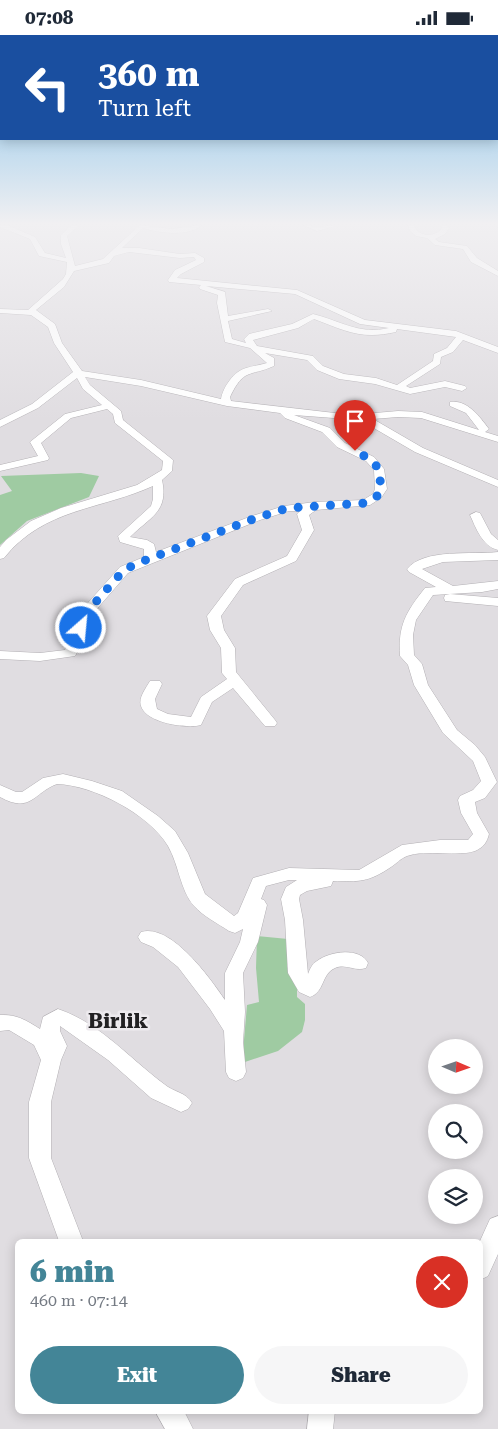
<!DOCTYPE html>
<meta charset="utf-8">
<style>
body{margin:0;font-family:"Roboto Serif",serif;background:#f6f6f7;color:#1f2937;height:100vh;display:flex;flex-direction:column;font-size:19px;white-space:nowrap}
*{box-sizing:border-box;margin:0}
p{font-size:16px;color:#747a83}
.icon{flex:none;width:28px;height:28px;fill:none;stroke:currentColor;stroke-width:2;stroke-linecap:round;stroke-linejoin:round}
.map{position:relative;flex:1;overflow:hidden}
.panel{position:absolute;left:15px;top:1204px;width:468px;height:175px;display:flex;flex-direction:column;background:#fff;border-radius:8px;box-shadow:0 2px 12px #0003}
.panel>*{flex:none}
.banner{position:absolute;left:0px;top:0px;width:499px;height:105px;box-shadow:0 2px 12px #0003;background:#1a4fa0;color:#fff;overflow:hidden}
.needle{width:32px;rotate:92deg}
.controls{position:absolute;left:428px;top:1004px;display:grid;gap:10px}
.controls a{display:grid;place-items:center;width:55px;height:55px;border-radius:50%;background:#fff;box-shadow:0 2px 12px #0003;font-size:25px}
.pin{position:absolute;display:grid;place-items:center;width:42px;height:42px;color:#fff;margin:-51px -21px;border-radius:50% 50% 50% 0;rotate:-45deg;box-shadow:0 0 5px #0007}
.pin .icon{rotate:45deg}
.me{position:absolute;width:55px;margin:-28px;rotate:27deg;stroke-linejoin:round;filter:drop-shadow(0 0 4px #0008)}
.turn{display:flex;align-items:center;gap:18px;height:105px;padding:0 15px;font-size:22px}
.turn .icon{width:65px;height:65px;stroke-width:2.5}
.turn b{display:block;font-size:35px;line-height:42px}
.round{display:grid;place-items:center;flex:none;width:52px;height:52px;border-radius:26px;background:#f6f6f7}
.head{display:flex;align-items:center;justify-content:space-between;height:85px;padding:0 15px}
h1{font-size:30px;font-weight:800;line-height:38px;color:#438597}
.primary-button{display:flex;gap:10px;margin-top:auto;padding:10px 15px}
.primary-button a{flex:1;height:58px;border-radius:30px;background:#438597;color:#fff;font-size:20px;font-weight:800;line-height:58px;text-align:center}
.primary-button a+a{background:#f6f6f7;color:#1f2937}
.status{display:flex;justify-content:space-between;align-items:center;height:35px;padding:0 25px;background:#fff;direction:ltr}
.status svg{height:14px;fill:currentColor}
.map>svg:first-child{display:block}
.green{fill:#9fcba2}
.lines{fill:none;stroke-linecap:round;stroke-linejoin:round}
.minor-casing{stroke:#b3b0b4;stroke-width:1}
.minor{fill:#fff;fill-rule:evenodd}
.route{stroke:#1a73e8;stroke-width:9;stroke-dasharray:0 16.2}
.labels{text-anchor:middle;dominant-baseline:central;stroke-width:5;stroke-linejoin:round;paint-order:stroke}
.near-district-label{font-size:21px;font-weight:bold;fill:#222123;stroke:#edeaee}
</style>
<div class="status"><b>07:08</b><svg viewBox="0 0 49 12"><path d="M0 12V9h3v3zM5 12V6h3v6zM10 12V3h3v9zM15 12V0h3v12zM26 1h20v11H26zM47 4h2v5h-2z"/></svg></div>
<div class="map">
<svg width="498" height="1394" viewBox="0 0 498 1394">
<rect width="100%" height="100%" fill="#e0dde1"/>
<!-- green -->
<path class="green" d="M81,438L99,441L89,462L27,486L0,510V460L12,456L1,441Z
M257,901L288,904L287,931L297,947V962L305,969V985L302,997L278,1016L242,1028L247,970L259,967L256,933Z"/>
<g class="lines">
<defs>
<path id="minor" d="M0,190H7L35,202L45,218L66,223L61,209V200L72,190H79L67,201L75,231L103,224L140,190L171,194L202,190C189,202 159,198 143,193L122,213H139L180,219L195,218L204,223V227L181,239L177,243L297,255L365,285L456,296L498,312V318L463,305L453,317L441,322L440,329L406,351L410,353L445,346L465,351L467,353L462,356L445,352L410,359L375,349L339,344L317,335L307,325L265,318L274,323V331C249,342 244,333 230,362L231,366L352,380L398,376L422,377L479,395L466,378L450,371V367C467,364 480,382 489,394L485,397L498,401V407L421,383L398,382L373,384L423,413L498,445V452L415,417L360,385L294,380L330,393L345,408L374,422L384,434L387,454L381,463L370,470L316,475L309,480L314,495L296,526L243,550L221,581L224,595L235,613L236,637L275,685L277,688L275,691H265L233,653L212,667L201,690C187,694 146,688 141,671C138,663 146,653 150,646H160L162,649L155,664L157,674L168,679L191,682L201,662L227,644L222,638L221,613L210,595L207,581L235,544L287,521L302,495L297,479L300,476H289L260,485L128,538L89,583L85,604L75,621L40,626L0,624V616L40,618L65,615L71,604L78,579L120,532L144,522V514L120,507L118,501L151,471L153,464V451C100,475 44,473 4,523L0,524V512L6,505L31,486L61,473L137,450L162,435L163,426L115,388L113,379L107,374L71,383L41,408L49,423L48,425L0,436V430L38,421L30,407L65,379L102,370L83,354L77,343L38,373L0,392V385L32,369L73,337L54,308L48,292L31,280L0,278V274L28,275L63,244L66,239L67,227L39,221L30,204L0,192ZM129,217L180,223L194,222L196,225L175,235L168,245L169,247L201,250L199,252L200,254L218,260L217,268L225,307L250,313L267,328C260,330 253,331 246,333C234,336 223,352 221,364L141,345L82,336L62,308L55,289L36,275L64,252L74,236L109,228L114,221ZM206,251L295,259L360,289L389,293C359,300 341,286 313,279L292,289L249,299L244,304L246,308L232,304L228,286L272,276L268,274L228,281L225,257ZM314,284C346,296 361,305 396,297L397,294L456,302L447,313L434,319L433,326L397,350L376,343L344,339L323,331L313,321L257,311L253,305L298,293ZM85,342L141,351L227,371L280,378L285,383L322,397L337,412L366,426L374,435L375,454L373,459L363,465L315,467L284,471L252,481L156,517L154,509L147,505L130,502C150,482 169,477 162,445L172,436L173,425L123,385L121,376L90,350Z
M303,190L317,192L339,190L317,196Z
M408,190H414C417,202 436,203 442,193L440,190H446L449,193L445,199L435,204L439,207L467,211L477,223L498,236V241L471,227L463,214L435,210L427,203L416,201L410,196Z
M476,477L480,478L491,499L498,505V515C482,511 476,493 470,480Z
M498,517V525L443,527L422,534L453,551L498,546V554L482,557L433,560L416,585L413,600L414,620L422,629L428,650L457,695L475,710L485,722L497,747L485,763L475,767L477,778L489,799C487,807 484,812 475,816C459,822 426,814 407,821C401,823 396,829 391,832C369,847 359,847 333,846L331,851L307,856L300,860L299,864L303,885L308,939C310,934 312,929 317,926C330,916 360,912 368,928L366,933C355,937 346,928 335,933C321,939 325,957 310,962L299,957L288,938L285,885L281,864L286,852L297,845H289L266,851L261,864L264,865L267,870L258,907L243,938L245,977L243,1007L246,1037L243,1043L236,1046L229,1043L226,1037L224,996L210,974L178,932L153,912L141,907L138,902L141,897C171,888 210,943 225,965V938L240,907L243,894L235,898L229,896C217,888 203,881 194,871C180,855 179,830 168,811C149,779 93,750 57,749C33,758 31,779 0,762V750L16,757H22L43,743L63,739L92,746L122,756L158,781L175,796L188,818L205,859L234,881L238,878L253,843L289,833L359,835L402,810L440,805H468L473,799L461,778L458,765L460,761L473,755L481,746L473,726L443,698L414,650L408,630L400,621C398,590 406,577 425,553L436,552L409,537L407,534C424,513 473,520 498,517Z
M450,559L498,563V571L445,566L444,563L445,560Z
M58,974C100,988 129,1023 164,1049C173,1057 186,1057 192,1068L188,1074L181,1077L151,1063L108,1025L60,991V996L67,1011L61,1025L51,1067V1123L83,1206H59L29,1123V1067L41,1025L34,1010L9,995L0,996V980C16,979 26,985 40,994L43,982Z
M498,1181V1219L488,1241L480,1245V1206L490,1184Z
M155,1376H184L193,1394H165Z
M309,1376H335L333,1394H307Z"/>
</defs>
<!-- minor casing -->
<use href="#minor" class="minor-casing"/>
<!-- minor -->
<use href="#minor" class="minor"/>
</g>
<!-- sky -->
<linearGradient id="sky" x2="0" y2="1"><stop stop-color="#7abde9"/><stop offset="0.49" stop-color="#f1f0f2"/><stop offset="1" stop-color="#f1f0f2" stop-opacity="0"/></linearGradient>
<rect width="498" height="385" fill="url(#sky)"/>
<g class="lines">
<!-- route -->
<path class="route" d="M81,593L83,582L100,562L124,535L138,528L256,483L288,473L366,468L377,461L381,454L379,434L370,424L355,416"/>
</g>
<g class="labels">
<!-- near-district labels -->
<g class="near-district-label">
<text x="118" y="986">Birlik</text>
</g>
</g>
</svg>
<div class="controls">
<a><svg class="needle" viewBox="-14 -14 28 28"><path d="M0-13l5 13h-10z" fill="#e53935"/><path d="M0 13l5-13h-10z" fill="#747a83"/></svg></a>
<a><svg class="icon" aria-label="search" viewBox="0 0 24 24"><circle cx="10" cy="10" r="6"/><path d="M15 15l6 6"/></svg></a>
<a><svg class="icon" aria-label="layers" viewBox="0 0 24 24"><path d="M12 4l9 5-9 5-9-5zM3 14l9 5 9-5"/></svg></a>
</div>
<div class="pin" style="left:355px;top:416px;background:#d93025"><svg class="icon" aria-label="arrive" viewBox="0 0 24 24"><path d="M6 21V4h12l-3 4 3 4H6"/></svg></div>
<svg class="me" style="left:81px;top:593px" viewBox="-20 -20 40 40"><circle r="17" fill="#1a73e8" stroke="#fff" stroke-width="3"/><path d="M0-11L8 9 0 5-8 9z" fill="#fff"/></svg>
<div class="banner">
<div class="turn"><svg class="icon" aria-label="left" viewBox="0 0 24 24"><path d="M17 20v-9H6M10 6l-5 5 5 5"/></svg><div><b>360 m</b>Turn left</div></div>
</div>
<section class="panel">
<div class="head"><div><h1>6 min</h1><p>460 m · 07:14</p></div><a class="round" style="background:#d93025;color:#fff"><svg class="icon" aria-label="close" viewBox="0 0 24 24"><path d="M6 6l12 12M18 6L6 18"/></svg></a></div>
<div class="primary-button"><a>Exit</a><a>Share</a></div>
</section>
</div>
